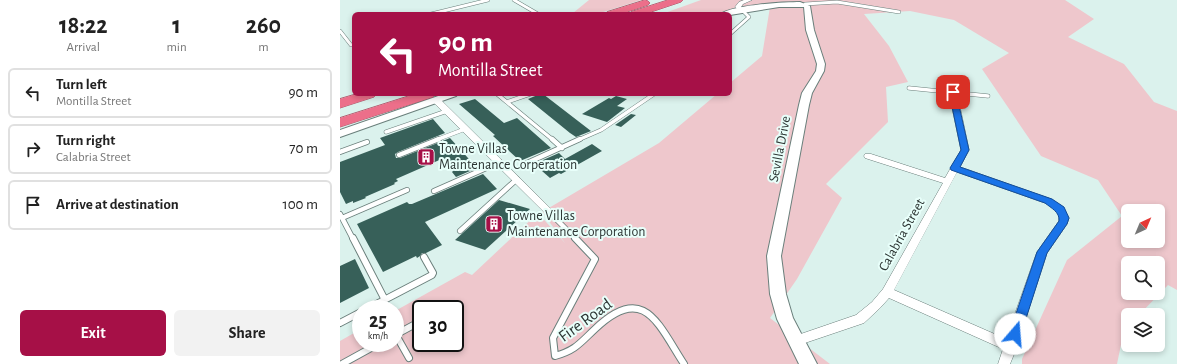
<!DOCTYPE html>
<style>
body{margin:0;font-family:"Alegreya Sans",sans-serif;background:#f2f2f2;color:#222;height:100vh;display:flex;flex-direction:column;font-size:15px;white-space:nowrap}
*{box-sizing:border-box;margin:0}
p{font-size:13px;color:#767676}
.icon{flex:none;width:22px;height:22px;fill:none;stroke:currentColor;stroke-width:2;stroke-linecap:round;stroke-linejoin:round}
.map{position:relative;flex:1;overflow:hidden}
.drawer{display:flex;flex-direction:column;background:#fff;width:340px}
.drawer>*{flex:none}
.banner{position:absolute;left:12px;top:12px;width:380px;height:84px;border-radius:6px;box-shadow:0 2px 6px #0003;background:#a61047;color:#fff;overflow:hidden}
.needle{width:26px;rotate:44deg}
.buttons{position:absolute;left:781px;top:204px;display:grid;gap:8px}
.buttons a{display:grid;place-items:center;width:44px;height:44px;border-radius:6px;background:#fff;box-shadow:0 2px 6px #0003;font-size:20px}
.speed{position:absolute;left:12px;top:300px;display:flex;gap:8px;font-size:20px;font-weight:700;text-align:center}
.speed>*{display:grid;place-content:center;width:52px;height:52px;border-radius:50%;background:#fff;box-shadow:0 2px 6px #0003;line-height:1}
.speed small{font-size:10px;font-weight:400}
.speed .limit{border:2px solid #111;border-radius:6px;background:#fff;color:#111}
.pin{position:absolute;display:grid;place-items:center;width:34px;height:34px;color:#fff;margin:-17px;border-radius:8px;box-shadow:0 2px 6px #0006}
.me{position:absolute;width:44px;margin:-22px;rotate:18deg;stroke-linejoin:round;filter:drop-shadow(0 0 3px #0008)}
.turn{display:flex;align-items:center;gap:14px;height:84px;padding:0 20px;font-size:18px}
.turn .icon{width:52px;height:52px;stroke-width:2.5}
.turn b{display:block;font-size:28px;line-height:34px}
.eta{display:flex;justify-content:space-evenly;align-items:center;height:68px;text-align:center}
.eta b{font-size:24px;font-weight:600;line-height:28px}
.cta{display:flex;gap:8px;margin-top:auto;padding:8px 20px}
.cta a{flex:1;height:46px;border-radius:6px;background:#a61047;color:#fff;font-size:16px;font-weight:600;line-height:46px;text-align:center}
.cta a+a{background:#f2f2f2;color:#222}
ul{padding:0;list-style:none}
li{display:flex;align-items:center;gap:12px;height:50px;margin:0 8px 6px;padding:0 12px;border:2px solid #e0e0e0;border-radius:6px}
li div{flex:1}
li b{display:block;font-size:15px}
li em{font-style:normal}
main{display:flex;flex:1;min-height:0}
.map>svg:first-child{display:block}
.green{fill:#eec7cc;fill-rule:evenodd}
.building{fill:#376059}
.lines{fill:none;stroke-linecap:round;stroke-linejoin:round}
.service-far3-casing{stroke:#6a7f7b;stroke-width:4}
.service-far2-casing{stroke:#6a7f7b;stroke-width:4.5}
.service-far1-casing{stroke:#6a7f7b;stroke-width:6}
.service-casing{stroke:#6a7f7b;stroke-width:8}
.minor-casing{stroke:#6a7f7b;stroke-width:1}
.tertiary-casing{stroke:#6a7f7b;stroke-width:2}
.motorway-casing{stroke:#a95b6c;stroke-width:1}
.service-far3{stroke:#fff;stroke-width:3}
.service-far2{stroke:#fff;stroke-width:3.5}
.service-far1{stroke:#fff;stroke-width:4.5}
.service{stroke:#fff;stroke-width:6}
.minor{fill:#fff;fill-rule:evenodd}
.tertiary{fill:#fff;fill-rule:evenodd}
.motorway{fill:#ec6f8a;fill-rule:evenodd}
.route{fill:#1a73e8;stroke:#114b97}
.labels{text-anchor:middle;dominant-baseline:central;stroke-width:4;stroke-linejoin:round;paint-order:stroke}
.poi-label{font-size:14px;fill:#2d3634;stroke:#e8fffa;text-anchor:start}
.street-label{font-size:14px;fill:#2d3634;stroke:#e8fffa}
.near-street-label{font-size:17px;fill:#2d3634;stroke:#e8fffa}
</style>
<main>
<section class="drawer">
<div class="eta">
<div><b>18:22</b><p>Arrival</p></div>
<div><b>1</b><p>min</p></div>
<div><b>260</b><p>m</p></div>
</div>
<ul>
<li><svg class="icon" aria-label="left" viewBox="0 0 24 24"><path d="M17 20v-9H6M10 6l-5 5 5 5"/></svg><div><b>Turn left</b><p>Montilla Street</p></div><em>90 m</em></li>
<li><svg class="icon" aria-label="right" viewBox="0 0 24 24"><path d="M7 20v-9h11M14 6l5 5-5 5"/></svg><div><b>Turn right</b><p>Calabria Street</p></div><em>70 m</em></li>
<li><svg class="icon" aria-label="arrive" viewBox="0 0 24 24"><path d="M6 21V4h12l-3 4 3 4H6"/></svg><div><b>Arrive at destination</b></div><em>100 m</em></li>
</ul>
<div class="cta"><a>Exit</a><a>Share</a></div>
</section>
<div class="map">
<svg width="837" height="364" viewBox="0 0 837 364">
<rect width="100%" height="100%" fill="#dbf2ed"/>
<!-- green -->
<path class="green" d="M249,0H301L257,14L233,13Z
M361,0H725L754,19L728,37L784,64L814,102L837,111V290L828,285L799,315H788V326L784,330L777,364H682V359L727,260L782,216L758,180L701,156L642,69L669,53L614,20L570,11L524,14L549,46L568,82L546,87L548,122L486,184L502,198L457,279L430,318L490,364H0V341L21,329V343H55V311L125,272L132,275L198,213L225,243L202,212L319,143L377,94H390V83L422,56L430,7L400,8L377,14H322ZM788,211H818V241H788ZM788,263H818V293H788ZM81,309H115V343H81Z"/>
<!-- building -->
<path class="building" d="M200,94H203L251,131L236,137L230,133L188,99Z
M276,96L287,99L277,106L285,108L267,122L242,114L269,98L271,99Z
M135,99L164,123L177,118L211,148L180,161L153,136L155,135L119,104Z
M291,114L296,115L281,127L275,125Z
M93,119L105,133L58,152L55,154L56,158H60L110,138L137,168L116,177L112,172L114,170L104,158L56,179L58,181L54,183L55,184L25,197L26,198L13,203V201L6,204L0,192V162L45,145L40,138Z
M252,144L262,151L221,174L219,173L210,178L194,164L219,153L225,159Z
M143,174L157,189L85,222L102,245L86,253H82L80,256L77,258L76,256L43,272L17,224L67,202L69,204H72Z
M159,200L190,209L145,250L115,240Z
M15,259L29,288L0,303V266Z"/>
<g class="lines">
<defs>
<path id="service-far3" d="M174,0L198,14
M465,4L497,2L559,12
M91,14L148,0
M0,31L11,45
M390,34L409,17L402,10"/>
<path id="service-far2" d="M569,88L648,96
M157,94L213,140
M167,102L190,94
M46,132L107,111
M96,140L125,129
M238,140L261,130L314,94"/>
<path id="service-far1" d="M212,139L222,148
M0,152L27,142
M59,155L99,139
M187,163L240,139
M94,191L160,162
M207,210L236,239
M0,214L13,239
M2,218L67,190
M120,231L177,179"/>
<path id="service" d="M13,238L45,300
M235,238L255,259L213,338L215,356C236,350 240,343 255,329C304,282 318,324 344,364
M27,309L92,275L93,273L84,257
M0,323L21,312
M55,335L81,321
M56,335L69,358
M2,364L40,343"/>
<path id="minor" d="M404,0H412L403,4L401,7L405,10L400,11L395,7L399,2Z
M613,91L617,93L629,150L620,167L711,199L723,207L729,218L727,224L707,253L677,345V347L670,364H658L663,349L549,298L540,308L524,323L456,346L452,345L450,341L452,337L516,315L532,302L543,289L603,183L525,158L524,156L525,154H531L605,178L621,150L609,93ZM617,172L705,203C713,207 720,211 719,221L697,252L666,339L554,290Z
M93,98H99L210,208L212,210L210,212H204L93,102Z"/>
<path id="tertiary" d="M460,2L470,6L474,30L485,64L484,71L472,93L469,105L441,256L446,294L453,318L477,364H459L437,319L430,294L427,256L459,105L462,93L476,71L477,64L466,30L464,7H439L390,15L381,14C392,5 445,2 460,2Z
M104,94H118L116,96L0,137V130Z"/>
<path id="motorway" d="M305,0L308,1L310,3L308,5L281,14H266L267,12Z
M328,0H343L341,2L305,14H290L291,12Z
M16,94H36L34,97L0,108V99Z
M75,94H95L93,97L0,127V118Z"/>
</defs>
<!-- service-far3 casing -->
<use href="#service-far3" class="service-far3-casing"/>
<!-- service-far2 casing -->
<use href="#service-far2" class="service-far2-casing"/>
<!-- service-far1 casing -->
<use href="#service-far1" class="service-far1-casing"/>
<!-- service casing -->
<use href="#service" class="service-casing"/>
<!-- minor casing -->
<use href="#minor" class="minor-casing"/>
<!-- tertiary casing -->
<use href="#tertiary" class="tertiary-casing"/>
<!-- motorway casing -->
<use href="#motorway" class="motorway-casing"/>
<!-- service-far3 -->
<use href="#service-far3" class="service-far3"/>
<!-- service-far2 -->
<use href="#service-far2" class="service-far2"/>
<!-- service-far1 -->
<use href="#service-far1" class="service-far1"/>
<!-- service -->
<use href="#service" class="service"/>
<!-- minor -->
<use href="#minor" class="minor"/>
<!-- tertiary -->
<use href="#tertiary" class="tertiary"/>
<!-- motorway -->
<use href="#motorway" class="motorway"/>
</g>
<!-- route -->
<path class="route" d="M613,90L616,92L629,150L620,167L712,199L724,207L729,218L727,224L707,253L681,334L679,338L675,339L670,338L669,334L697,252L719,221C720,212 711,208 705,203L611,170L610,168L621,150L609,92Z"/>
<!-- icons -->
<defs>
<symbol id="building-square" viewBox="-11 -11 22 22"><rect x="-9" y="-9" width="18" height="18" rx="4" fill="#a61047" stroke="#e8fffa"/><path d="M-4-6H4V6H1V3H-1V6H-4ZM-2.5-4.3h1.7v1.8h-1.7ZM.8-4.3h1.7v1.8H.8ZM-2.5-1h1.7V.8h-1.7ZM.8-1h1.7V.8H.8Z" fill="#fff"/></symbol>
</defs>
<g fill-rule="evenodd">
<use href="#building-square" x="76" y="147" width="20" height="20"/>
<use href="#building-square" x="144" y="214" width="20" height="20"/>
</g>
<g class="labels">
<!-- poi labels -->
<g class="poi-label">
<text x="99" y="149">Towne Villas<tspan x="99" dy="16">Maintenance Corperation</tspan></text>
<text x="167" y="216">Towne Villas<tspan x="167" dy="16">Maintenance Corporation</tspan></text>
</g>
<!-- street labels -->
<g class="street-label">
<text transform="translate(440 149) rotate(-79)">Sevilla Drive</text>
<text transform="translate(562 235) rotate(-61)">Calabria Street</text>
</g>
<!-- near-street labels -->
<g class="near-street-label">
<text transform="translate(245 320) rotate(-36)">Fire Road</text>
</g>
</g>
</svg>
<div class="buttons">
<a><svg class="needle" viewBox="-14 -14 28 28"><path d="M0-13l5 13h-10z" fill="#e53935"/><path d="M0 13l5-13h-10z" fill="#767676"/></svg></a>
<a><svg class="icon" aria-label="search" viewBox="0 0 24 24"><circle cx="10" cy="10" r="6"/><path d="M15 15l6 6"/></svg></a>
<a><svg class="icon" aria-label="layers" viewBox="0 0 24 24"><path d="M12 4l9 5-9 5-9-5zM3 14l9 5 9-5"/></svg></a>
</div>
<div class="speed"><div>25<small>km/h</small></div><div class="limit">30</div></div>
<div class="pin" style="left:613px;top:92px;background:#d93025"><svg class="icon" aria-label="arrive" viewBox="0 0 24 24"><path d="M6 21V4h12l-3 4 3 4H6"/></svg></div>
<svg class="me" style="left:675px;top:334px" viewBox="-20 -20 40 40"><circle r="19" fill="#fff"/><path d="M0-13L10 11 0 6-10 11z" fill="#1a73e8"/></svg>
<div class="banner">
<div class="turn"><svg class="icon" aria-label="left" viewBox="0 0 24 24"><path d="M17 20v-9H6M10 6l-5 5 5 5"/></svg><div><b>90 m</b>Montilla Street</div></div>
</div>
</div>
</main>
